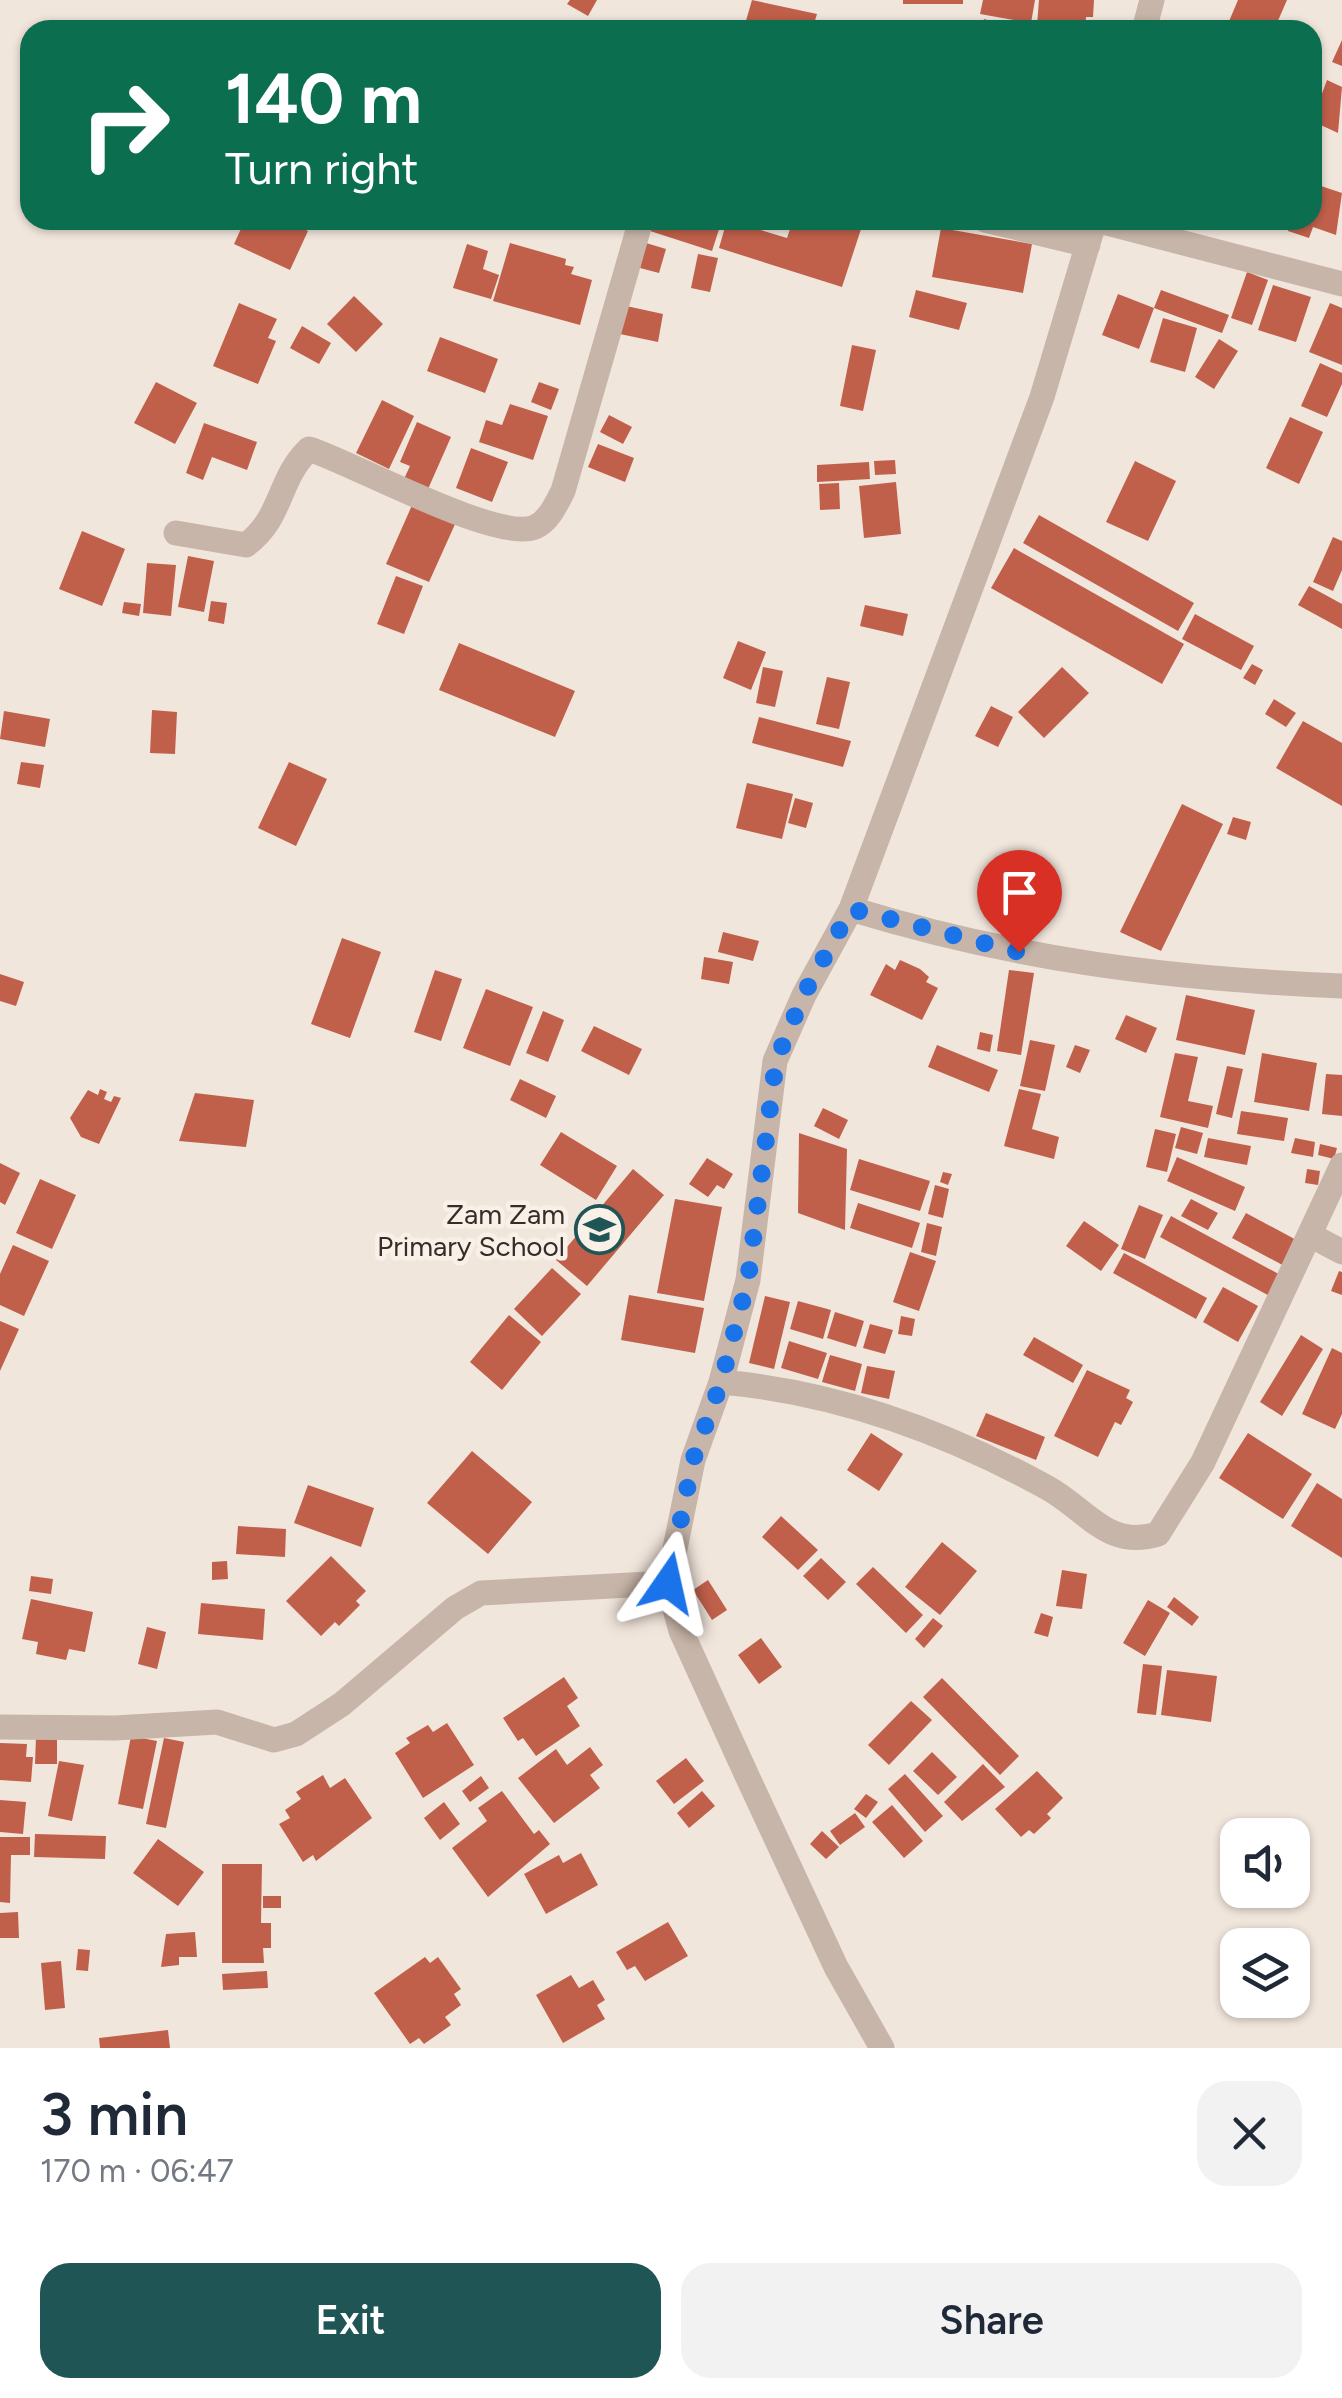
<!DOCTYPE html>
<meta charset="utf-8">
<style>
body{margin:0;font-family:Figtree,sans-serif;background:#f2f2f3;color:#1f2937;height:100vh;display:flex;flex-direction:column;font-size:38px;white-space:nowrap}
*{box-sizing:border-box;margin:0}
p{font-size:32px;color:#747a83}
.icon{flex:none;width:55px;height:55px;fill:none;stroke:currentColor;stroke-width:2;stroke-linecap:round;stroke-linejoin:round}
.map{position:relative;height:2048px;overflow:hidden}
.sheet{display:flex;flex-direction:column;background:#fff;flex:1}
.sheet>*{flex:none}
.banner{position:absolute;left:20px;top:20px;width:1302px;height:210px;border-radius:30px;box-shadow:0 2px 8px #0004;background:#0b6e4f;color:#fff;overflow:hidden}
.controls{position:absolute;left:1220px;top:1818px;display:grid;gap:20px}
.controls a{display:grid;place-items:center;width:90px;height:90px;border-radius:20px;background:#fff;box-shadow:0 2px 8px #0004;font-size:50px}
.pin{position:absolute;display:grid;place-items:center;width:85px;height:85px;color:#fff;margin:-102px -42px;border-radius:50% 50% 50% 0;rotate:-45deg;box-shadow:0 0 10px #0007}
.pin .icon{rotate:45deg}
.me{position:absolute;width:110px;margin:-55px;rotate:11deg;stroke-linejoin:round;filter:drop-shadow(0 0 8px #0008)}
.turn{display:flex;align-items:center;gap:35px;height:210px;padding:0 40px;font-size:45px}
.turn .icon{width:130px;height:130px;stroke-width:2.5}
.turn b{display:block;font-size:70px;line-height:85px}
.round{display:grid;place-items:center;flex:none;width:105px;height:105px;border-radius:30px;background:#f2f2f3}
.headline{display:flex;align-items:center;justify-content:space-between;height:170px;padding:0 40px}
h1{font-size:60px;font-weight:600;line-height:75px}
.cta{display:flex;gap:20px;margin-top:auto;padding:20px 40px}
.cta a{flex:1;height:115px;border-radius:30px;background:#205555;color:#fff;font-size:40px;font-weight:600;line-height:115px;text-align:center}
.cta a+a{background:#f2f2f3;color:#1f2937}
.map>svg:first-child{display:block}
.building{fill:#c0604b}
.lines{fill:none;stroke-linecap:round;stroke-linejoin:round}
.street{stroke:#c8b5a9;stroke-width:25}
.route{stroke:#1a73e8;stroke-width:18;stroke-dasharray:0 32.4}
.labels{text-anchor:middle;dominant-baseline:central;stroke-width:9;stroke-linejoin:round;paint-order:stroke}
.poi-label{font-size:28px;fill:#362c28;stroke:#f9f0e8;text-anchor:end}
</style>
<div class="map">
<svg width="1342" height="2048" viewBox="0 0 1342 2048">
<rect width="100%" height="100%" fill="#f1e6dc"/>
<!-- building -->
<path class="building" d="M570,0H597L588,16L567,4Z
M752,0L817,14L812,30H768L745,24Z
M903,0H963V4H903Z
M983,0H1035L1031,23L980,14Z
M1039,0H1094L1093,17H1086L1085,30L1037,25Z
M1238,0H1287L1274,30H1236L1227,26Z
M984,19L1021,29V30H981Z
M1342,40V66L1332,62Z
M1327,80L1342,87L1338,133L1312,121Z
M1312,183L1342,193L1336,235L1313,227L1309,238L1288,231L1291,220H1312Z
M245,220H285L308,231L290,270L234,244Z
M654,220H722L712,251L650,231Z
M727,220L787,238L793,220H864L842,287L719,248Z
M941,228L1032,244L1023,293L932,277Z
M510,243L566,259L565,265L574,267L571,274L592,280L580,325L493,301Z
M646,243L666,249L659,273L640,268Z
M467,244L488,251L483,269L499,275L491,299L453,288Z
M698,254L718,258L710,292L691,288Z
M1247,272L1268,280L1252,325L1231,318Z
M1273,285L1311,297L1296,342L1258,330Z
M916,290L967,303L959,330L909,317Z
M1161,290L1229,315L1222,333L1154,308Z
M1118,294L1154,308L1139,349L1102,335Z
M354,296L383,324L356,352L327,324Z
M608,302L663,314L658,342L601,330Z
M239,303L277,319L268,338L276,341L258,384L213,366Z
M1330,303L1342,308V365L1309,352Z
M1163,318L1197,328L1185,372L1150,362Z
M302,326L331,343L319,364L290,348Z
M440,337L498,359L485,393L427,371Z
M1219,339L1238,351L1214,389L1195,377Z
M852,345L876,350L863,411L840,406Z
M1320,363L1342,373V384L1327,417L1301,406Z
M156,382L197,403L175,444L134,423Z
M539,382L559,389L551,410L531,402Z
M382,400L414,416L389,469L356,453Z
M510,404L548,416L533,460L479,442L486,420L502,425Z
M609,415L632,427L623,444L600,432Z
M1290,417L1323,432L1299,484L1266,468Z
M417,422L451,437L428,489L404,479L410,466L400,462Z
M204,423L257,442L247,470L212,457L203,480L186,473Z
M598,444L634,458L625,482L588,467Z
M471,448L508,462L492,502L456,488Z
M895,460L896,474L875,475L874,461Z
M1135,461L1176,481L1148,541L1106,522Z
M869,462L870,479L817,482V465Z
M896,482L901,534L864,538L859,486Z
M839,483L840,509L820,510L819,484Z
M413,503L456,522L429,582L386,564Z
M1039,515L1194,603L1178,631L1023,543Z
M82,531L125,549L102,606L59,589Z
M1333,537L1342,541V570L1333,591L1313,582Z
M1014,548L1184,644L1162,684L991,588Z
M188,556L214,561L204,612L178,607Z
M147,563L176,565L171,616L143,613Z
M396,576L423,586L404,634L377,624Z
M1309,586L1342,604V629L1298,605Z
M211,601L227,603L224,624L208,621Z
M124,602L141,604L139,616L122,613Z
M865,605L908,614L903,636L860,626Z
M1195,614L1254,646L1241,670L1182,639Z
M738,641L766,652L751,690L723,678Z
M459,643L575,691L555,737L439,690Z
M1252,664L1263,670L1255,685L1243,678Z
M763,667L783,671L775,707L756,703Z
M1062,667L1089,693L1044,738L1018,712Z
M827,677L850,682L839,729L816,724Z
M1274,699L1296,713L1286,727L1265,714Z
M991,706L1013,717L998,747L975,736Z
M152,710L177,712L175,754L150,753Z
M4,711L50,719L45,747L0,739Z
M759,717L851,741L843,767L752,743Z
M1303,721L1342,743V806L1276,768Z
M21,762L44,765L40,788L17,784Z
M289,762L327,779L296,846L258,828Z
M747,783L793,794L782,839L736,828Z
M795,798L813,803L806,828L788,823Z
M1182,804L1223,824L1161,951L1120,932Z
M1233,817L1251,822L1246,840L1227,834Z
M723,932L759,941L753,961L718,952Z
M342,938L381,952L350,1038L311,1024Z
M704,957L733,962L729,984L701,979Z
M900,960L920,969L929,977L926,982L938,988L922,1020L870,995L886,964L895,970Z
M435,970L462,979L441,1041L414,1032Z
M1009,970L1034,973L1021,1055L997,1051Z
M0,974L24,982L16,1006L0,1001Z
M486,989L533,1007L510,1066L463,1048Z
M1186,995L1255,1010L1245,1055L1176,1040Z
M543,1011L564,1020L548,1062L526,1053Z
M1126,1015L1157,1028L1146,1053L1115,1039Z
M594,1026L642,1049L629,1075L581,1051Z
M980,1032L993,1035L990,1052L977,1049Z
M1030,1040L1055,1045L1045,1091L1020,1086Z
M937,1045L998,1070L989,1092L928,1067Z
M1075,1045L1090,1050L1080,1073L1066,1067Z
M1175,1053L1198,1057L1188,1101L1213,1106L1208,1128L1160,1117Z
M1262,1053L1317,1063L1309,1111L1254,1102Z
M1227,1066L1243,1069L1232,1118L1216,1114Z
M1326,1074L1342,1075V1116L1322,1114Z
M520,1079L556,1096L546,1118L510,1100Z
M100,1089L107,1092L104,1099L111,1102L114,1096L121,1098L99,1144L81,1137L70,1118L88,1090L98,1095Z
M1019,1089L1041,1094L1032,1129L1059,1137L1054,1159L1004,1146Z
M195,1093L254,1100L246,1147L179,1141Z
M823,1108L848,1120L839,1139L814,1126Z
M1241,1111L1288,1118L1284,1141L1237,1134Z
M1181,1127L1203,1133L1197,1154L1175,1148Z
M1155,1129L1176,1134L1167,1172L1146,1167Z
M561,1132L617,1166L596,1200L540,1165Z
M799,1133L847,1149L845,1230L798,1213Z
M1208,1138L1251,1146L1247,1165L1204,1157Z
M1295,1138L1315,1142L1313,1157L1291,1153Z
M1320,1144L1337,1148L1334,1159L1318,1155Z
M1177,1157L1245,1187L1235,1211L1167,1181Z
M707,1158L733,1174L724,1189L717,1185L708,1197L689,1184Z
M859,1159L930,1181L920,1211L850,1190Z
M0,1163L20,1173L5,1205L0,1202Z
M633,1169L664,1195L587,1286L556,1260Z
M1307,1169L1320,1171L1318,1185L1305,1183Z
M943,1172L952,1174L948,1185L940,1182Z
M40,1179L76,1195L52,1249L16,1233Z
M935,1185L949,1189L943,1218L928,1214Z
M675,1199L722,1207L704,1301L657,1293Z
M1191,1199L1218,1213L1208,1230L1181,1216Z
M858,1203L920,1223L912,1248L850,1228Z
M1139,1205L1163,1215L1145,1259L1121,1249Z
M1246,1213L1302,1243L1288,1268L1232,1238Z
M1171,1216L1288,1279L1277,1300L1160,1237Z
M1084,1221L1119,1245L1101,1271L1066,1246Z
M927,1223L942,1227L936,1256L921,1252Z
M13,1245L49,1261L24,1316L0,1305V1274Z
M910,1252L936,1261L919,1311L893,1302Z
M1124,1253L1207,1298L1196,1319L1113,1273Z
M552,1268L581,1294L542,1336L514,1309Z
M1339,1271L1342,1272V1295L1331,1291Z
M1223,1287L1258,1306L1238,1342L1203,1322Z
M629,1295L704,1308L695,1353L621,1340Z
M765,1296L790,1302L774,1369L749,1363Z
M798,1301L831,1310L823,1339L790,1329Z
M835,1312L864,1321L856,1347L827,1338Z
M509,1315L541,1342L502,1390L470,1362Z
M901,1316L915,1319L912,1336L898,1334Z
M0,1321L19,1329L0,1371Z
M870,1324L893,1330L885,1354L863,1348Z
M1301,1335L1323,1349L1282,1416L1260,1402Z
M1034,1337L1083,1365L1073,1383L1023,1355Z
M789,1341L827,1353L818,1379L781,1368Z
M1332,1348L1342,1353V1414L1335,1429L1302,1414Z
M830,1355L862,1364L855,1391L822,1382Z
M867,1366L895,1371L889,1399L861,1393Z
M1087,1370L1130,1390L1126,1398L1133,1402L1121,1425L1115,1422L1098,1457L1054,1436Z
M986,1413L1045,1437L1036,1460L976,1436Z
M871,1433L903,1454L879,1491L847,1470Z
M1248,1433L1312,1474L1283,1519L1219,1478Z
M472,1451L532,1502L488,1554L427,1503Z
M1317,1483L1342,1499V1558L1291,1526Z
M308,1485L374,1508L361,1547L294,1523Z
M781,1516L818,1550L798,1570L762,1537Z
M238,1526L286,1529L285,1557L236,1554Z
M942,1542L977,1571L940,1615L905,1587Z
M331,1556L366,1591L356,1601L360,1605L339,1626L335,1622L321,1636L286,1601Z
M821,1558L846,1582L828,1600L803,1576Z
M227,1561L228,1579L212,1580V1562Z
M873,1567L923,1615L906,1633L856,1584Z
M1062,1570L1087,1574L1082,1609L1056,1606Z
M31,1576L53,1579L51,1594L29,1591Z
M708,1580L727,1610L712,1620L693,1590Z
M1174,1597L1199,1617L1192,1626L1167,1607Z
M31,1599L93,1612L85,1652L69,1649L66,1660L36,1654L38,1642L22,1639Z
M1148,1600L1170,1613L1145,1656L1123,1643Z
M201,1603L265,1609L263,1640L198,1634Z
M1041,1613L1053,1617L1048,1637L1034,1633Z
M933,1618L943,1626L924,1648L915,1639Z
M147,1627L166,1632L157,1669L138,1664Z
M761,1638L782,1667L759,1684L738,1655Z
M1143,1664L1162,1666L1156,1715L1137,1713Z
M1167,1670L1217,1676L1211,1722L1161,1715Z
M564,1677L578,1698L567,1706L580,1726L536,1756L523,1738L518,1741L503,1718Z
M942,1678L1019,1756L1000,1775L923,1697Z
M911,1701L932,1720L889,1765L868,1745Z
M447,1723L474,1765L423,1798L395,1753L410,1743L406,1738L428,1725L433,1732Z
M131,1736L157,1741L143,1809L118,1804Z
M36,1737H57V1764H35Z
M164,1738L184,1742L166,1828L146,1824Z
M0,1743L27,1744L26,1757H33L31,1782L0,1780Z
M590,1747L603,1765L590,1775L600,1788L554,1823L518,1778L556,1749L567,1765Z
M932,1752L957,1777L938,1795L913,1771Z
M686,1758L704,1781L674,1804L656,1781Z
M59,1761L84,1765L72,1821L48,1816Z
M983,1764L1005,1787L962,1821L944,1802Z
M1037,1771L1063,1798L1047,1814L1051,1818L1034,1834L1029,1830L1021,1837L995,1809Z
M905,1774L943,1816L925,1832L888,1789Z
M323,1775L330,1788L345,1778L372,1818L316,1861L313,1855L303,1862L279,1824L290,1818L285,1810L301,1799L296,1792Z
M481,1776L489,1788L470,1802L462,1791Z
M502,1791L534,1834L539,1830L550,1844L488,1897L452,1848L487,1821L478,1808Z
M702,1791L715,1806L689,1828L677,1813Z
M866,1794L878,1802L866,1818L854,1809Z
M0,1800L26,1802L23,1834L0,1832Z
M444,1802L460,1824L440,1840L424,1818Z
M892,1805L923,1841L904,1858L872,1822Z
M855,1813L865,1827L840,1845L830,1831Z
M822,1831L839,1847L826,1859L810,1844Z
M35,1834L106,1836L105,1859L34,1857Z
M0,1837H30V1855H11L10,1903L0,1902Z
M158,1839L204,1872L178,1906L133,1873Z
M581,1853L598,1885L546,1914L524,1874L559,1855L563,1863Z
M222,1864H262L261,1923H271V1948H263L264,1963H222Z
M263,1896H281V1908H263Z
M18,1912L19,1938H0V1913Z
M668,1922L688,1956L645,1981L635,1966L627,1970L616,1952Z
M195,1932L197,1957H179V1965L161,1967L166,1934Z
M78,1949L90,1950L88,1971L76,1970Z
M425,1957L430,1963L438,1957L461,1989L454,1994L461,2005L445,2017L451,2025L424,2044L419,2038L410,2044L374,1993Z
M61,1961L65,2008L45,2010L41,1963Z
M267,1971L268,1988L223,1990L222,1974Z
M571,1975L579,1988L593,1980L605,2000L597,2005L605,2019L563,2043L536,1995Z
M168,2030L170,2048H100L99,2038Z"/>
<g class="lines">
<!-- street -->
<path class="street" d="M1144,30L1152,0
M985,220L1088,245
M176,533L246,545C284,516 277,480 309,449C351,462 497,543 535,527C549,521 556,504 563,491L641,220
M851,909C1018,960 1169,979 1342,986
M1310,1235L1342,1252
M721,1382C837,1392 944,1431 1046,1487C1087,1509 1107,1550 1158,1534L1203,1462L1342,1165
M0,1727L115,1728L217,1722L274,1740L296,1734L342,1704L455,1608L481,1593L668,1583
M882,2048L836,1967L748,1778L681,1631L668,1583L693,1460L721,1382L748,1280L775,1061L804,995L851,909L1042,397L1095,220L1342,284"/>
</g>
<g class="lines">
<!-- route -->
<path class="route" d="M668,1583L693,1460L721,1382L748,1280L776,1061L804,994L851,909L1019,952"/>
</g>
<!-- icons -->
<defs>
<symbol id="school-ring" viewBox="-11 -11 22 22"><circle r="9.5" fill="#f9f0e8" stroke="#205555" stroke-width="1.5"/><path d="M0-5L7-2L0 1L-7-2ZM-4 1L0 2.5L4 1V4Q0 6-4 4Z" fill="#205555"/></symbol>
</defs>
<g fill-rule="evenodd">
<use href="#school-ring" x="572" y="1202" width="55" height="55"/>
</g>
<g class="labels">
<!-- poi labels -->
<g class="poi-label">
<text x="565" y="1214">Zam Zam<tspan x="565" dy="32">Primary School</tspan></text>
</g>
</g>
</svg>
<div class="controls">
<a><svg class="icon" aria-label="sound" viewBox="0 0 24 24"><path d="M4 9h4l5-4v14l-5-4H4zM17 9q2 3 0 6"/></svg></a>
<a><svg class="icon" aria-label="layers" viewBox="0 0 24 24"><path d="M12 4l9 5-9 5-9-5zM3 14l9 5 9-5"/></svg></a>
</div>
<div class="pin" style="left:1019px;top:952px;background:#d93025"><svg class="icon" aria-label="arrive" viewBox="0 0 24 24"><path d="M6 21V4h12l-3 4 3 4H6"/></svg></div>
<svg class="me" style="left:668px;top:1583px" viewBox="-20 -20 40 40"><path d="M0-17L14 15 0 8-14 15z" fill="#1a73e8" stroke="#fff" stroke-width="4"/></svg>
<div class="banner">
<div class="turn"><svg class="icon" aria-label="right" viewBox="0 0 24 24"><path d="M7 20v-9h11M14 6l5 5-5 5"/></svg><div><b>140 m</b>Turn right</div></div>
</div>
</div>
<section class="sheet">
<div class="headline"><div><h1>3 min</h1><p>170 m · 06:47</p></div><a class="round"><svg class="icon" aria-label="close" viewBox="0 0 24 24"><path d="M6 6l12 12M18 6L6 18"/></svg></a></div>
<div class="cta"><a>Exit</a><a>Share</a></div>
</section>
